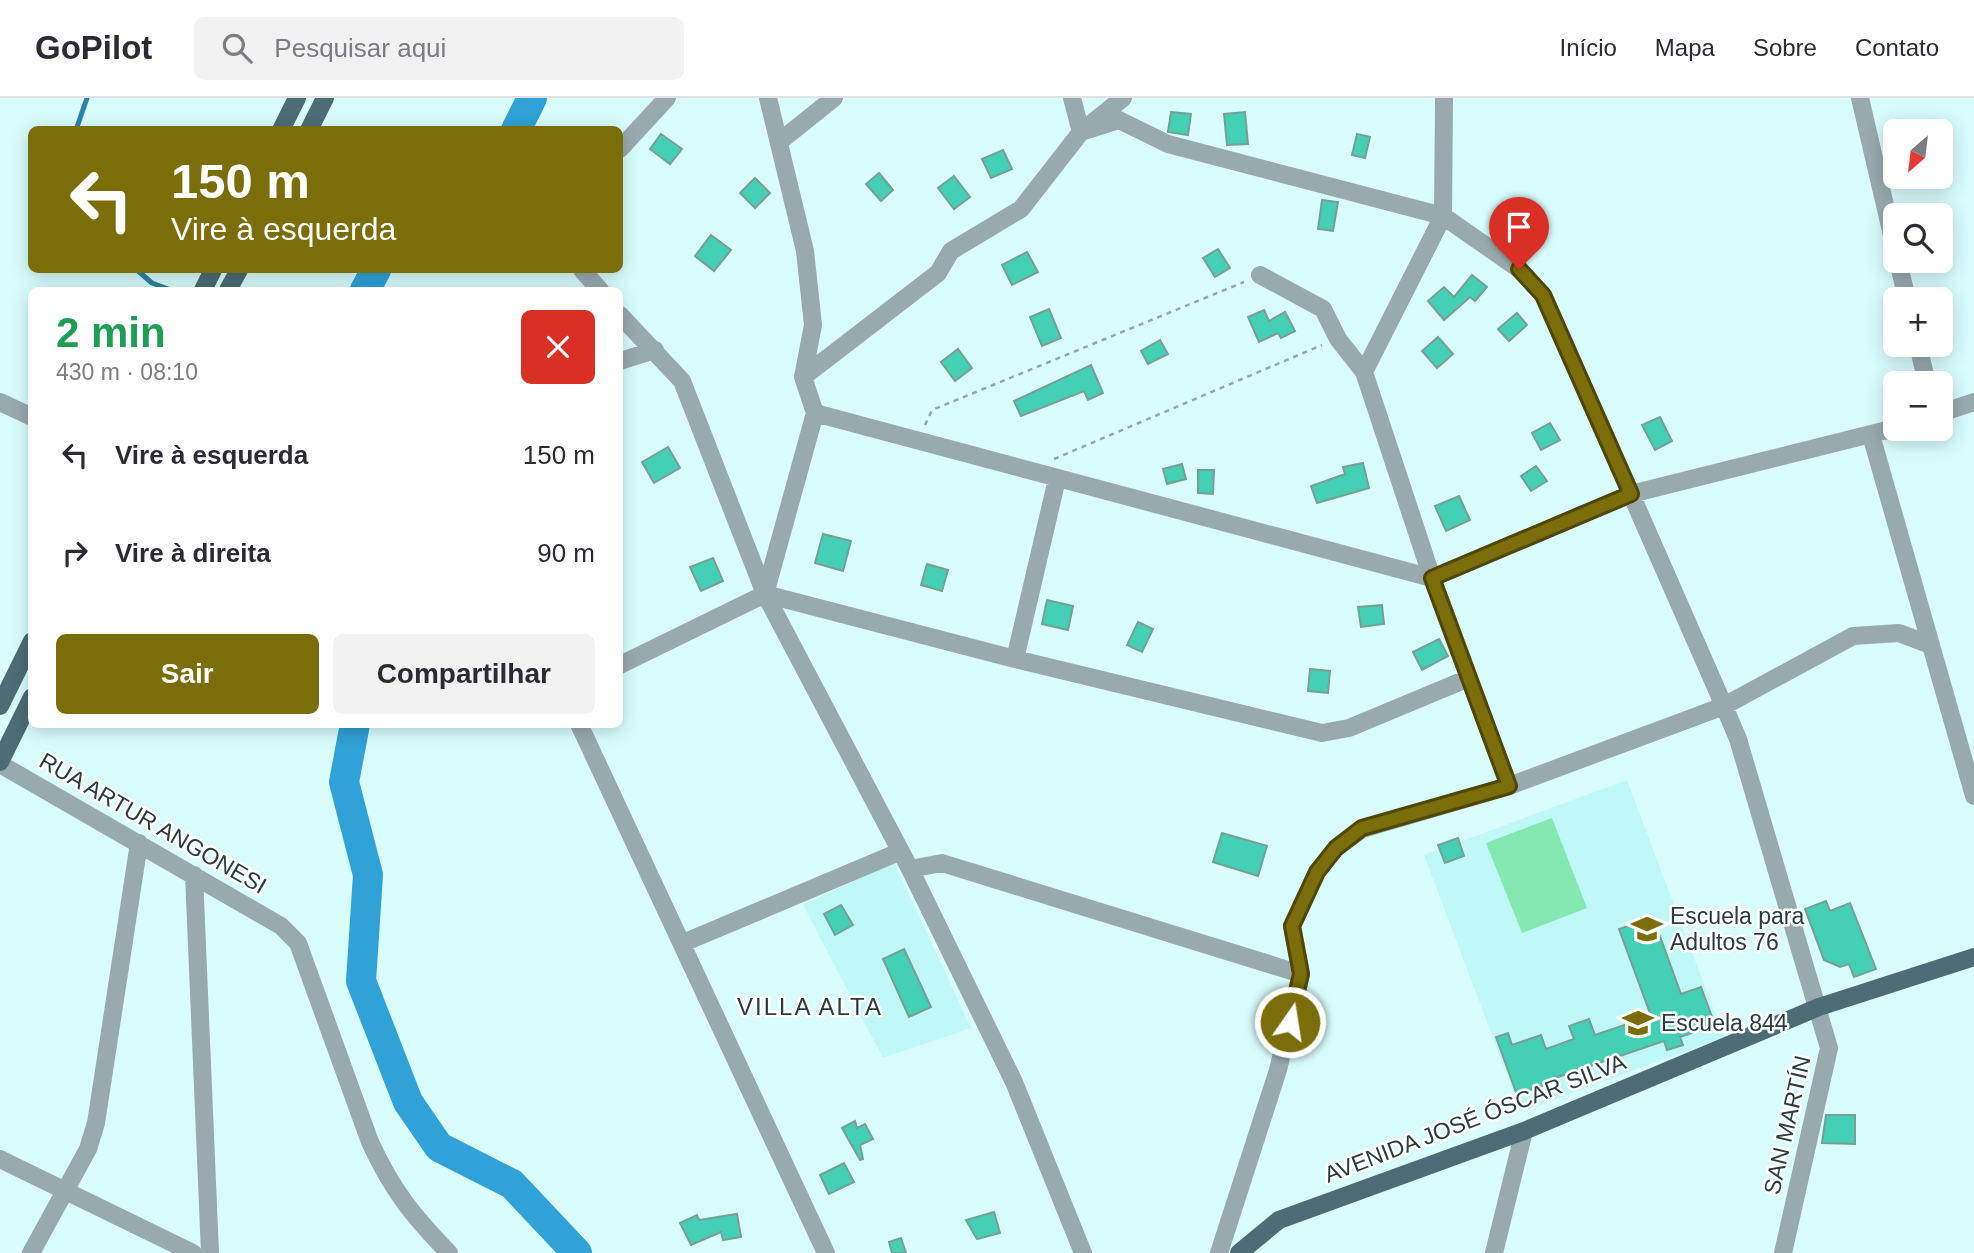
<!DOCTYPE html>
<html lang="pt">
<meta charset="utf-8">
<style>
body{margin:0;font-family:Arial,sans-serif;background:#f2f2f3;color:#2b2b33;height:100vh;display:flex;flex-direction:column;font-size:26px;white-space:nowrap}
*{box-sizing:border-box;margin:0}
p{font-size:23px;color:#7c7c81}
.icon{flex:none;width:38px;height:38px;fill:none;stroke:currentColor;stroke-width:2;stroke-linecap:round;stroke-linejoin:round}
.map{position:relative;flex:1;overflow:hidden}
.sheet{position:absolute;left:28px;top:189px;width:595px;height:441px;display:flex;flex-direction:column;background:#fff;border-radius:10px;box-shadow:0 4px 18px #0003}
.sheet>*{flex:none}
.banner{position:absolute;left:28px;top:28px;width:595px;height:147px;border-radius:10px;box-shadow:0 4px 18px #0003;background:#7b6d09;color:#fff;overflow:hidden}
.needle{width:46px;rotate:208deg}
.controls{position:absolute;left:1883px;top:21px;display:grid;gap:14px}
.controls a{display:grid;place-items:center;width:70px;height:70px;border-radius:10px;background:#fff;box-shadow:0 4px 18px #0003;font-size:35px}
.pin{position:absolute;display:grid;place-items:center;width:60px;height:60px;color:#fff;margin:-72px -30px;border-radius:50% 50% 50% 0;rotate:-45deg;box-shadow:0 0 7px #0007}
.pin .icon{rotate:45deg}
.me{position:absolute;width:77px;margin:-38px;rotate:13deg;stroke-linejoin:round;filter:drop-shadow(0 0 5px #0008)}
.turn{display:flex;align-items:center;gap:24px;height:147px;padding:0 28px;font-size:32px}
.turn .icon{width:91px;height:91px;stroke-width:2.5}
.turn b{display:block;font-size:49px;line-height:60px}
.round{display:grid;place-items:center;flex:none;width:74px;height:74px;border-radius:10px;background:#f2f2f3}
.summary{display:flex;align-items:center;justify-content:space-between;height:119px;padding:0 28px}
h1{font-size:42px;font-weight:700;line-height:52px;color:#1e9e55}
.action{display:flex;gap:14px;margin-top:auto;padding:14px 28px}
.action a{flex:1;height:80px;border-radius:10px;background:#7b6d09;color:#fff;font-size:28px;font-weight:700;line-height:80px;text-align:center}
.action a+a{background:#f2f2f3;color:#2b2b33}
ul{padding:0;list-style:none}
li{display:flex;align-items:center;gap:21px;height:98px;padding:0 28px}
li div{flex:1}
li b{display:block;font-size:26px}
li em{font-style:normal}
header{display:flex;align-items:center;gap:42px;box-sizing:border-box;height:98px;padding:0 35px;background:#fff;border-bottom:2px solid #e1e1e2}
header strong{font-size:33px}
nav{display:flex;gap:38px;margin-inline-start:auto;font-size:24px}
.search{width:490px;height:63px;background:#f2f2f3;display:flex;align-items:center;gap:18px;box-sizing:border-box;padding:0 24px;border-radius:10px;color:#7c7c81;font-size:26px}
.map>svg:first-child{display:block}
.built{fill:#c0f8f8}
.green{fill:#84e8b0}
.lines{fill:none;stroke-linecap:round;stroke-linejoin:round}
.stream{stroke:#2e83a8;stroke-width:5}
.river{stroke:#30a2d7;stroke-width:30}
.building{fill:#44d0b4;stroke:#77a095;stroke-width:2}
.path{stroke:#8da9a9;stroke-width:2.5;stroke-dasharray:5 5;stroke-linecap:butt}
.minor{stroke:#99aaaf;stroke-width:18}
.major{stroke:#4c6d75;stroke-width:18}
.route-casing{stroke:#504706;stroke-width:18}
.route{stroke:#7b6d09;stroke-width:12}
.labels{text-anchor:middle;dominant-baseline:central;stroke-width:5;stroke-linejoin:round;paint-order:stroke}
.street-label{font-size:23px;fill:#2a3c3c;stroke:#fff}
.poi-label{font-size:23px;fill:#2a3c3c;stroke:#fff;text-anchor:start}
.neighbourhood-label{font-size:24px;letter-spacing:2px;fill:#2a3c3c;stroke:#fff}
</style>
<header>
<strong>GoPilot</strong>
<div class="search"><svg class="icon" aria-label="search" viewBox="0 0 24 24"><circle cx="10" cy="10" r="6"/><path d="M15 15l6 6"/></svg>Pesquisar aqui</div>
<nav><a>Início</a><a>Mapa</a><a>Sobre</a><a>Contato</a></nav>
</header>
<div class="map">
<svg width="1974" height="1155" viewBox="0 0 1974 1155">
<rect width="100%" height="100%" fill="#d9fdfd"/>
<!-- built -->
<path class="built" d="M1627,682L1724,939L1521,1014L1424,757Z
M894,764L971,930L883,960L803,807Z"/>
<!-- green -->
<path class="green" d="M1552,720L1587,810L1522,835L1486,745Z"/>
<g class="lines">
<!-- stream -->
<path class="stream" d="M76,32L87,0
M137,172L152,185L171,192"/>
<!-- river -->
<path class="river" d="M516,32L532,0
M365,192L376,172
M355,626L344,684L368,777L361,883L408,1004L439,1049L512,1086L577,1155"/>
</g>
<!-- building -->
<path class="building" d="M1171,14L1191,16L1188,37L1168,34Z
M1245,14L1248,46L1227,47L1224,16Z
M661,36L682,51L670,66L650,51Z
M1357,36L1370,39L1365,60L1352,57Z
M1003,52L1012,71L991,80L982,61Z
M879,75L893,92L881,103L866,86Z
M954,78L970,99L954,111L938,90Z
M755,80L770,95L755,110L740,95Z
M1322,102L1338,104L1333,133L1318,131Z
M711,137L731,152L714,173L695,158Z
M1218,151L1230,170L1215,179L1203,160Z
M1027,154L1038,174L1012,187L1002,167Z
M1472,177L1487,189L1475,203L1470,199L1444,222L1428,203L1444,189L1454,199Z
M1049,211L1061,240L1042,248L1030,219Z
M1264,212L1269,223L1285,214L1295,233L1281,240L1278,235L1259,244L1248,219Z
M1517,215L1527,227L1509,243L1498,231Z
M1438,239L1453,256L1437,270L1422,253Z
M1160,242L1168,256L1148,266L1141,253Z
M958,251L972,270L955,283L941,264Z
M1091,267L1103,295L1088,302L1084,293L1021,318L1014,303Z
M1660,319L1672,343L1655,352L1642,327Z
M1550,325L1560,342L1541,352L1532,335Z
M668,349L680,370L654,385L642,364Z
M1363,365L1369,390L1317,405L1311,388L1345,376L1343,369Z
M1182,366L1186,381L1167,386L1163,371Z
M1536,368L1547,383L1531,393L1521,378Z
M1198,372H1214L1213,396L1198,395Z
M1459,398L1470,422L1446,433L1435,408Z
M823,436L851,443L843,473L815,465Z
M713,460L723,483L701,493L690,469Z
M927,466L948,472L942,493L921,487Z
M1047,502L1073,508L1068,532L1042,526Z
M1382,507L1384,526L1361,529L1358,509Z
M1138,524L1153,531L1142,554L1127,547Z
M1439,541L1448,558L1422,572L1413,554Z
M1310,571L1330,573L1328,595L1308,593Z
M1222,735L1267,748L1258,778L1213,764Z
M1458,740L1464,758L1445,765L1438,747Z
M1826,803L1830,813L1850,805L1876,871L1854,879L1849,866L1840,869L1824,862L1805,811Z
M841,807L853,827L835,837L824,816Z
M1653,819L1681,896L1701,889L1715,927L1680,939L1683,947L1667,952L1664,943L1555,980L1556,983L1517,997L1496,939L1508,935L1512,947L1541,937L1546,951L1574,941L1569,928L1589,921L1595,937L1651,918L1619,831Z
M904,851L931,909L909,919L883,861Z
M1826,1017H1855V1046L1822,1045Z
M855,1023L857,1030L865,1026L873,1041L860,1047L863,1061L860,1062L842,1030Z
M844,1065L854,1084L829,1096L820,1077Z
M994,1114L1000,1135L977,1141L966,1122Z
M737,1116L741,1139L723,1142L721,1134L691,1147L680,1125L697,1117L699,1122Z
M901,1140L906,1155H892L889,1144Z"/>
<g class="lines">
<!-- path -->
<path class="path" d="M925,327L932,312L1244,184
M1054,361L1322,247"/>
<!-- minor -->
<path class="minor" d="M1072,0L1081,34L1123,0
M1444,0L1443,118L1519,171L1543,197L1631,396L1895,330
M1860,0L1895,150
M779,44L834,0
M620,51L667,0
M1898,163L1907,201
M582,172L600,192
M1260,177L1323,211L1338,241L1364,274L1432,480L1509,688
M620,217L682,283L765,496L910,771L1014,984L1083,1155
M1918,247L1927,285
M620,263L655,252
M803,279L938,175L951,153L1021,111L1081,34L1119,22L1168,46L1443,118L1364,274
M0,304L32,319
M815,315L1432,480L1631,396L1724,608L1853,538L1899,535L1928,546
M1941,315L1974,304
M1871,337L1974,698
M765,496L1015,561L1322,635L1349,630L1469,580
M1015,561L1057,381
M620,567L765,496L815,315L803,279L813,227L805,153L768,0
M579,626L826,1155
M0,666L281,828L298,845L370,1044C392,1092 413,1118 449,1155
M910,771L942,765L1301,876
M194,777L210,1155
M683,845L899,754
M0,1061L193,1155
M31,1155L88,1051L96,1025L139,745
M1219,1155L1278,972L1301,876L1292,828L1317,774L1336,750L1362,731L1509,688L1724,608L1738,641L1829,950L1783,1155
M1494,1155L1524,1033"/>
<!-- major -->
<path class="major" d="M281,32L297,0
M309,32L325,0
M203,192L213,172
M228,192L239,172
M0,608L32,543
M0,664L32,599
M1239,1155L1279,1122L1524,1033L1819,909L1974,859"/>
</g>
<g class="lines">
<defs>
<path id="route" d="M1290,924L1301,876L1292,828L1317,774L1336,750L1362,730L1509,688L1432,480L1631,396L1543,197L1519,171"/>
</defs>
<!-- route casing -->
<use href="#route" class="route-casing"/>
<!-- route -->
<use href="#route" class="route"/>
</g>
<!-- icons -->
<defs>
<symbol id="school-bare" viewBox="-9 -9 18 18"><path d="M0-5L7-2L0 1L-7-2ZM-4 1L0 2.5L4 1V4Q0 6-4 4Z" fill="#7b6d09" stroke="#fff" stroke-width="2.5" paint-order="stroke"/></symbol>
</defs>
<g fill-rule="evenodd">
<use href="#school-bare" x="1625" y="809" width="44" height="44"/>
<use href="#school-bare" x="1616" y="903" width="44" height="44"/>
</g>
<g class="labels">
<!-- street labels -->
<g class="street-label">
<text transform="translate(153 725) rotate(30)">RUA ARTUR ANGONESI</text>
<text transform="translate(1475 1020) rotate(-21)">AVENIDA JOSÉ ÓSCAR SILVA</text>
<text transform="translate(1787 1027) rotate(-77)">SAN MARTÍN</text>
</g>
<!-- poi labels -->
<g class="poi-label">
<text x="1670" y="818">Escuela para<tspan x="1670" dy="26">Adultos 76</tspan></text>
<text x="1661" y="925">Escuela 844</text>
</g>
<!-- neighbourhood labels -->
<g class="neighbourhood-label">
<text x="810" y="908">VILLA ALTA</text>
</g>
</g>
</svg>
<div class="controls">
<a><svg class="needle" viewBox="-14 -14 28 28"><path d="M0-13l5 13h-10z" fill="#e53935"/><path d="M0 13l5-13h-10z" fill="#7c7c81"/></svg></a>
<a><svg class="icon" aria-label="search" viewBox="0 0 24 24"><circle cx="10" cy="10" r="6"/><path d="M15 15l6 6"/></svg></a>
<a>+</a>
<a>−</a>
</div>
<div class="pin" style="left:1519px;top:171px;background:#d93025"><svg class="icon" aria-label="arrive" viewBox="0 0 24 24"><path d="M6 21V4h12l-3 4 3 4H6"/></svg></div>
<svg class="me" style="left:1290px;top:924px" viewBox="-20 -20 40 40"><circle r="17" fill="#7b6d09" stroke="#fff" stroke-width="3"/><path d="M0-11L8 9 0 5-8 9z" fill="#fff"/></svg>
<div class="banner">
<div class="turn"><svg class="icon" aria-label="left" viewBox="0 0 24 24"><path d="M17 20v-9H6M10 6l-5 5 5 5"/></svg><div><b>150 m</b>Vire à esquerda</div></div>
</div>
<section class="sheet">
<div class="summary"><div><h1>2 min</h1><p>430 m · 08:10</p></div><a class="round" style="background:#d93025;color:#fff"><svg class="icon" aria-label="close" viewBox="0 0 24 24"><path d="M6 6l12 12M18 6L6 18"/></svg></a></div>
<ul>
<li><svg class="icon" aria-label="left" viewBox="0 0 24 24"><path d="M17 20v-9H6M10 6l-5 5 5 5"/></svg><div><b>Vire à esquerda</b></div><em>150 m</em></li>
<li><svg class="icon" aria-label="right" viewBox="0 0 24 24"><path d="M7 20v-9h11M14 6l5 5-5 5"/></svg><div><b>Vire à direita</b></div><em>90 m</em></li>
</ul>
<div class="action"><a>Sair</a><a>Compartilhar</a></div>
</section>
</div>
